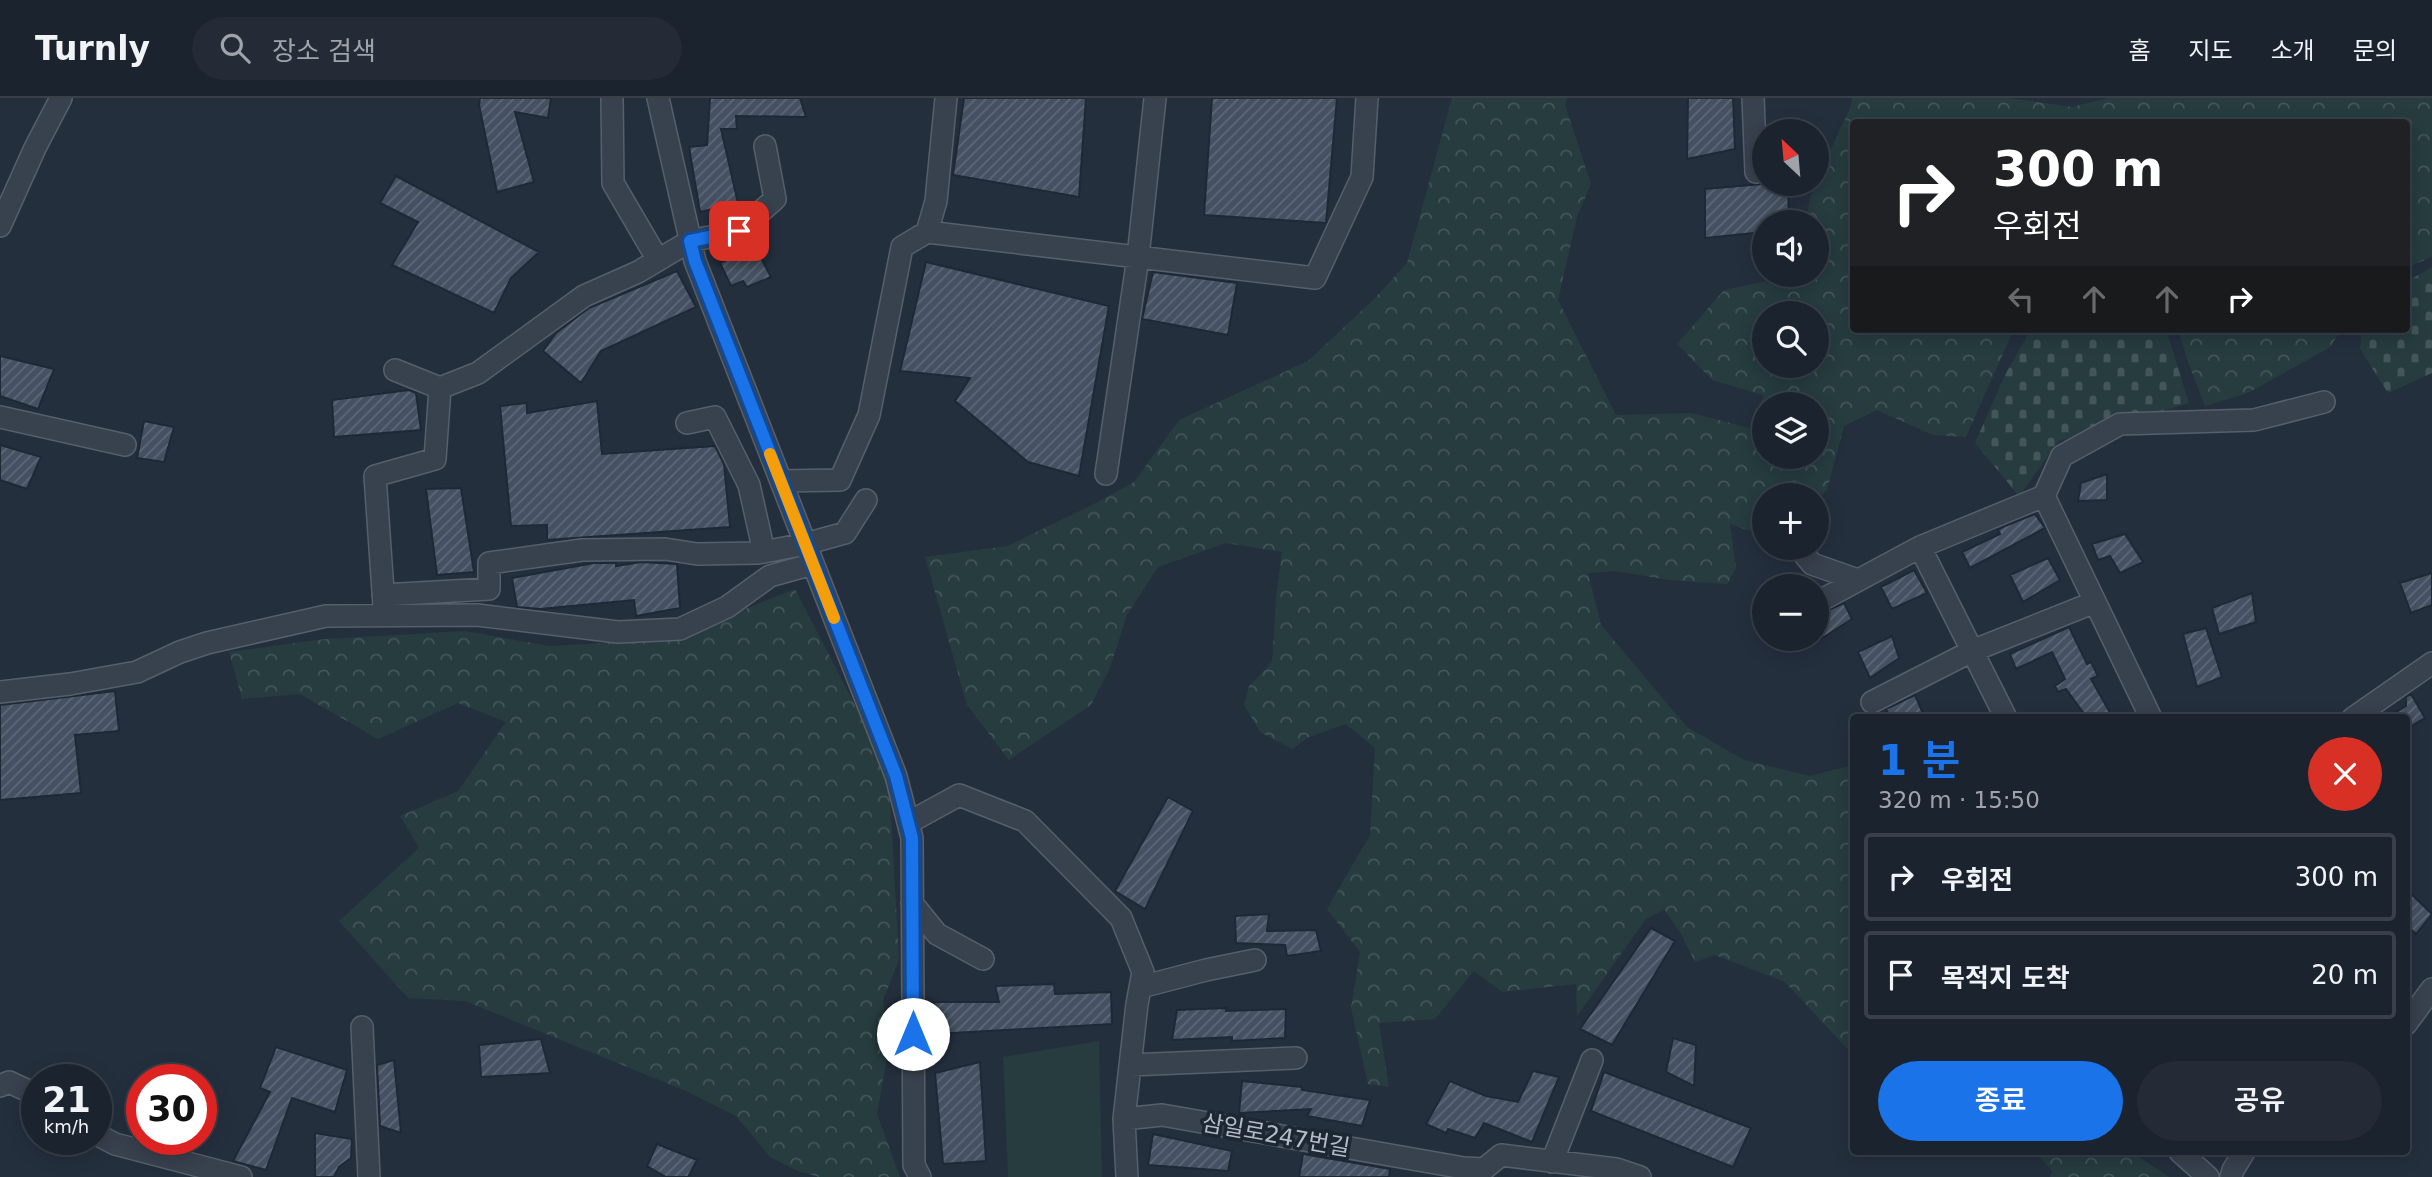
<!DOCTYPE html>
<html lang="ko">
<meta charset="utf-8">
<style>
body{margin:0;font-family:"DejaVu Sans","Noto Sans KR",sans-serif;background:#242b36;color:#f1f3f6;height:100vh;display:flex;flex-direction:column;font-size:26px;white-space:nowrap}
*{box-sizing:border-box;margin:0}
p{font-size:23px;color:#a0a4aa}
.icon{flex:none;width:38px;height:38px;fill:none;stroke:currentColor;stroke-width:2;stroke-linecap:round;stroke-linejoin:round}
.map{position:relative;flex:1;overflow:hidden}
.panel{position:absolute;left:1850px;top:616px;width:560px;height:441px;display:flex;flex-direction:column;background:#1b232e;border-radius:7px;box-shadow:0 4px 18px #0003,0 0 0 2px #39404a}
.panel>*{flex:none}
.banner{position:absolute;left:1850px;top:21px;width:560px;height:214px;border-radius:7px;box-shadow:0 4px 18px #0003,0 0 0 2px #39404a;background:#202124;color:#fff;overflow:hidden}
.needle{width:46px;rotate:334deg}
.fabs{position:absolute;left:1752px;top:21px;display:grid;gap:14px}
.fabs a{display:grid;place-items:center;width:77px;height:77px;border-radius:50%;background:#1b232e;box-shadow:0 4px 18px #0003,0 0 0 2px #39404a;font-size:35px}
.speed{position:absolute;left:21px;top:966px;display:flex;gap:14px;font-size:35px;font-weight:700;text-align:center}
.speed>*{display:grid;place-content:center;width:91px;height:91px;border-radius:50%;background:#1b232e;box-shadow:0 4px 18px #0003,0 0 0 2px #39404a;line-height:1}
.speed small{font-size:18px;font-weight:400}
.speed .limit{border:10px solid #d22;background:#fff;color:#111}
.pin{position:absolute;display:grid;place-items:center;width:60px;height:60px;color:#fff;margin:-30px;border-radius:14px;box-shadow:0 4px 10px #0006}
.me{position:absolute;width:77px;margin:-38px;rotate:0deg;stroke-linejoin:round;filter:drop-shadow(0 0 5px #0008)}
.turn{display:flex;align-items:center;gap:24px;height:147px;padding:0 28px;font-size:32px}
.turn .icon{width:91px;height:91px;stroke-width:2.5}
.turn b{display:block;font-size:49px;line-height:60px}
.lanes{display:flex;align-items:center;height:66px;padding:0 28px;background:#0003;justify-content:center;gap:35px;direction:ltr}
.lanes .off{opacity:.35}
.round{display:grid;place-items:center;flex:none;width:74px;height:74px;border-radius:37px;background:#242b36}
.overview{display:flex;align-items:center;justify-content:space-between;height:119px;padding:0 28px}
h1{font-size:42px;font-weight:600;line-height:52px;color:#1a73e8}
.action{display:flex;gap:14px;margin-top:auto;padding:14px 28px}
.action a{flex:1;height:80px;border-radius:42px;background:#1a73e8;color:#fff;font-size:28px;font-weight:600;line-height:80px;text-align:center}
.action a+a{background:#242b36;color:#f1f3f6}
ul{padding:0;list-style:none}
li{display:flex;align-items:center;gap:21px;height:88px;margin:0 14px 10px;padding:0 14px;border:4px solid #39404a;border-radius:7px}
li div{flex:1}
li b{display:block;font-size:26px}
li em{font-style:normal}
header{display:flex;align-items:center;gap:42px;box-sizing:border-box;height:98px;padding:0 35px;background:#1b232e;border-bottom:2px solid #39404a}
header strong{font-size:33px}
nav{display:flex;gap:38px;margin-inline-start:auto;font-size:24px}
.search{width:490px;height:63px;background:#242b36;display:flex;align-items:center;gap:18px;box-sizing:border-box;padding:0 24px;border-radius:38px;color:#a0a4aa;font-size:26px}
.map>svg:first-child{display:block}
.forest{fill:url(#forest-crowns);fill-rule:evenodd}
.cemetery{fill:url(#cemetery-stones)}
.garden{fill:#263c3f}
.building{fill:url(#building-hatch);stroke:#1f2835;stroke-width:2}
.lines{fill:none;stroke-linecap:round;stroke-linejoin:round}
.minor-casing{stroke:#565f6c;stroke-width:24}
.minor{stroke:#38414e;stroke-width:21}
.route-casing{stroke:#114b97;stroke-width:18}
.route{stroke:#1a73e8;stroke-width:12}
.slow{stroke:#f59e0b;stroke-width:12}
.labels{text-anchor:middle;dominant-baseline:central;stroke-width:7;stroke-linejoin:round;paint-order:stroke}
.street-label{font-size:23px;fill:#b4bcc9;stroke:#1d2633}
</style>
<header>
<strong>Turnly</strong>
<div class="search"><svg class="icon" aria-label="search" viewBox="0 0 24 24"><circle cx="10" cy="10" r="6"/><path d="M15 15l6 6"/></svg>장소 검색</div>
<nav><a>홈</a><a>지도</a><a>소개</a><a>문의</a></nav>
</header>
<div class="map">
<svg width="2432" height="1079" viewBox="0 0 2432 1079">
<defs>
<pattern id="forest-crowns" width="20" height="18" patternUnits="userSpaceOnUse" patternTransform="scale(1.75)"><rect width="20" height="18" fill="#263c3f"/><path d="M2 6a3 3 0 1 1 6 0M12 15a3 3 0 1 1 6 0" fill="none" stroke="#435659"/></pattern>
<pattern id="cemetery-stones" width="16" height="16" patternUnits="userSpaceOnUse" patternTransform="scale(1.75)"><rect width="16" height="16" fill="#263c3f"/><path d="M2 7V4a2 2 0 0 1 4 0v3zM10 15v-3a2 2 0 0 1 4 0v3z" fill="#435659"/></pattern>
<pattern id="building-hatch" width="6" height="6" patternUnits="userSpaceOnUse" patternTransform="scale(1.75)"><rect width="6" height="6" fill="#455162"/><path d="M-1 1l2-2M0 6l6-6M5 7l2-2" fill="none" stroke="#5d6877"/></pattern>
</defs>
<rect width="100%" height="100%" fill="#242f3e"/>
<!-- forest -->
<path class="forest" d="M1452,0H1567L1565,7L1591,86L1577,119L1558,202L1616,317L1692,315L1753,331L1763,297L1712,282L1677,246L1724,192L1797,177H1816V124H1806C1808,109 1811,93 1817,81L1851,8L1852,0H2009L2072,9L2108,0H2432V159L2406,170V24H1853V231H2014L1966,339L1933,337L1877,312L1844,328L1827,392L1817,402L1816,397H1764V438L1730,426L1736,470L1727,486L1669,482L1615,473L1588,475L1601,527L1687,629L1744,662L1810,678L1853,667V957L1785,884L1715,857L1695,864L1681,836L1664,811L1645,822L1577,918L1576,886L1502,894L1474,873L1435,921L1379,925L1389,989L1368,986L1351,910L1360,854L1327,811L1370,737L1375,650L1346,626L1309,639L1292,651L1260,634L1244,607L1249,588L1272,564L1276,500L1282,454L1226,445L1158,469L1127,517L1110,570L1091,607L1009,662L967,607L925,459L1008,448L1092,407L1134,384L1179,322L1308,263L1375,200L1407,165ZM1764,215H1816V268H1764ZM1764,306H1816V359H1764Z
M2178,231H2342L2330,249L2248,295L2205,308L2188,264Z
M795,491L872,640L889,681L899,862L883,902L888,953L877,1016L900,1079H819L798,1073L770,1059L736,1018L686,993L465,903L408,900L339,823L419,750L400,718L458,693L506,624L458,605L378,641L300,596L242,601L229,554L325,541L465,533L549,548L669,542Z
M2036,1054H2131L2169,1079H2050L2052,1073Z"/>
<!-- cemetery -->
<path class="cemetery" d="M2432,169V275L2388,295L2360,251L2362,231H2406V184Z
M2107,231H2166L2189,305L2059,343L2019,398L1975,345L2005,277L2030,233Z"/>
<!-- garden -->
<path class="garden" d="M1099,943L1102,1079H1008L1003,959Z"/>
<!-- building -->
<path class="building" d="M480,0H551L548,20L515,14L534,84L497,94L479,7Z
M710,0H800L806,19L736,18L737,31H721L738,105L700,114L689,49L707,47Z
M964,0H1086L1079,99L953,77Z
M1212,0H1337L1326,125L1204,117Z
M1688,0H1733L1735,51L1687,61Z
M396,78L539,154L511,180L494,215L392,167L418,124L380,105Z
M1762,86H1788L1789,124H1764V134L1705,140V91Z
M754,147L771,179L747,189L743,183L731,188L720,165Z
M926,164L1109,208L1079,378L1028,364L955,303L970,280L900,273Z
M677,173L696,209L601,253L581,285L543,253L556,235L589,210Z
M1153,174L1237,185L1228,237L1142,221Z
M0,258L54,271L38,311L0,298Z
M409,292L416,295L421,332L334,339L332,302Z
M597,303L602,356L715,348L724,366L730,429L547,442V427L511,428L500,308L527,305V315Z
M144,323L174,329L164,364L137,360Z
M0,347L41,359L27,391L0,382Z
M2107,376V402L2078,403L2081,385Z
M461,390L474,474L437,477L426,391Z
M2035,416L2045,430L1970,470L1962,454L2000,436L1998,432L2005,428Z
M2125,436L2143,464L2120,475L2110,458L2098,462L2092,446Z
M2048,460L2060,482L2023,504L2010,477Z
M641,464L677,466L680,510L636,518L634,502L540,511L517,509L512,480L594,465H616V468Z
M1914,472L1927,495L1892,511L1881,489Z
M2432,475V507L2411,515L2400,485Z
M2252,495L2256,524L2219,536L2212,510Z
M1844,505L1852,521L1816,544V518Z
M2069,529L2087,566L2091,564L2098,578L2091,581L2113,620H2087L2066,591L2058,594L2055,588L2065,581L2052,554L2016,571L2010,556Z
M2206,530L2222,579L2197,589L2183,536Z
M1892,538L1899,560L1870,580L1858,554Z
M115,593L119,633L75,637L81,695L0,702V607Z
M2411,596L2425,620L2406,631V620H2387L2406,608V599Z
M1915,597L1925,620H1890L1886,611Z
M1168,699L1193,713L1145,811L1115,793Z
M2406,791L2432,816L2416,836L2406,827Z
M1269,816L1267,833L1316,832L1321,853L1287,858L1285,847L1236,845L1235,818Z
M1651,830L1675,843L1612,947L1580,931Z
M1054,886L1055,896L1111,894L1112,926L935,936L934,904H999L995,888Z
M1226,910V913L1286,911L1285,940L1232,943V939L1172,942L1177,912Z
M1673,940L1696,947L1694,988L1666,974Z
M541,941L550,975L481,979L479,947Z
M276,949L347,972L335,1014L292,1000L266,1072L233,1063L270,994L260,990Z
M394,962L401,1035L380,1028L377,967Z
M980,964L986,1063L943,1066L935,975Z
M1533,973L1559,979L1532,1044L1484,1025L1475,1040L1448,1031L1446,1035L1426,1026L1450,983L1486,998L1518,1004Z
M1604,974L1751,1030L1733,1069L1591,1013Z
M1242,983L1302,989V992L1370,1002L1362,1028L1307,1018L1311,1011L1239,1015Z
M315,1035L352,1041L351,1060L339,1069L334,1079H315Z
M1153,1036L1232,1053L1228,1073L1148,1067Z
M657,1046L697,1062L688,1079H666L647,1068Z
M1303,1056L1390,1071L1389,1079H1299Z"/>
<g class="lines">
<defs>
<path id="minor" d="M612,0L613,85L658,162
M658,0L695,163L896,678L912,740L914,1067L920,1079
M1753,0L1756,74
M0,128L35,50L61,0
M927,134L936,103L946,0
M440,290L478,275L584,198L638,174L690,143L739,133L775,101L765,48
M0,319L125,347
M687,325L715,319L749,387L764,454
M1106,376L1138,159L1155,0
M781,383L840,382L869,317L902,149L927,134L1315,180L1362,79L1367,0
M2044,398L2062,358L2120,326L2254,322L2324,304
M1920,449L2006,620
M1799,450L1812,466L1858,482
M383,497L489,491V465L582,452L665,451L697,456L758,455L805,446L845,435L866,402
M1816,505L1920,449L2044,398L2151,620
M384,508L375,378L435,361L440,290L395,272
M0,594L70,586L137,574L180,554L207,545L326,518L477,517L618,534L680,531L727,509L770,478L813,466
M1872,604L1972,553L2095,504
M2353,620L2432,565
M908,725L959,697L1025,723L1121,820L1143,874L1137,906L1124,1021
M912,805L937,836L983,861
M1141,889L1206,872L1255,862
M2406,926L2432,891
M362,929L369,1079
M1130,967L1296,960
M0,988L9,984L37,997
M96,1036L115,1046L241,1079
M2180,1054L2208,1079
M1552,1064L1592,962
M1127,1079L1124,1021L1162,1017L1464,1070L1484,1071L1501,1057L1616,1071L1640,1079
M2231,1079L2233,1072L2244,1054"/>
</defs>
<!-- minor casing -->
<use href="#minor" class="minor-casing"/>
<!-- minor -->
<use href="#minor" class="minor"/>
</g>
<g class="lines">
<defs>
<path id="route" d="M739,133L690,143L695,163L896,678L912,740L913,936"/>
</defs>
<!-- route casing -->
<use href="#route" class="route-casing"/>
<!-- route -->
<use href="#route" class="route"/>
<!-- slow -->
<path class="slow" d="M770,356L834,520"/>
</g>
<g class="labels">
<!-- street labels -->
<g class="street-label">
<text transform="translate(1276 1037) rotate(10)">삼일로247번길</text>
</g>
</g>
</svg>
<div class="fabs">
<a><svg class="needle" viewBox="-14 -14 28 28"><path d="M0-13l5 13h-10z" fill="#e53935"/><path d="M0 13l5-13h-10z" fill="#a0a4aa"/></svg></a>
<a><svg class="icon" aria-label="sound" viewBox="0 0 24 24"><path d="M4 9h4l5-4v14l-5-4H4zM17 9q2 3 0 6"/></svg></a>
<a><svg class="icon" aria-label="search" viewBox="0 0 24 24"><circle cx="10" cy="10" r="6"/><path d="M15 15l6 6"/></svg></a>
<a><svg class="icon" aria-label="layers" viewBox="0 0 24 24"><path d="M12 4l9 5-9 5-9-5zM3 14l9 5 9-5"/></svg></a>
<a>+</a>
<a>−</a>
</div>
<div class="speed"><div>21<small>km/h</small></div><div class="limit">30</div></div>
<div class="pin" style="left:739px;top:133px;background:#d93025"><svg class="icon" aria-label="arrive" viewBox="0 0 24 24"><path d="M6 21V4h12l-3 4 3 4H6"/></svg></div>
<svg class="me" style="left:913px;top:936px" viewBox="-20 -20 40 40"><circle r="19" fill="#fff"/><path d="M0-13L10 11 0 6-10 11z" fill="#1a73e8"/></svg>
<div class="banner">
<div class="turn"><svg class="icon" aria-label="right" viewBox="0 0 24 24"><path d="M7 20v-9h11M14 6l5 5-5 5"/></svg><div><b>300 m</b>우회전</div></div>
<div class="lanes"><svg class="icon off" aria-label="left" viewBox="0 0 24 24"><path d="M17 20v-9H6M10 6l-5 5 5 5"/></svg><svg class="icon off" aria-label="ahead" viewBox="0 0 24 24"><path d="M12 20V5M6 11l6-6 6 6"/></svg><svg class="icon off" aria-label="ahead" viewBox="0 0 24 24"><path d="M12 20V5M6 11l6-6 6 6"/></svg><svg class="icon" aria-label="right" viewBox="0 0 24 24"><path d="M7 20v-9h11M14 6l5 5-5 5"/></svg></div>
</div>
<section class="panel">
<div class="overview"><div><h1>1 분</h1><p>320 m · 15:50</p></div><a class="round" style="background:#d93025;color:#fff"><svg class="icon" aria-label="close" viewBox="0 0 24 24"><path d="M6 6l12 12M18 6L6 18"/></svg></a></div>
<ul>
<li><svg class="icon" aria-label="right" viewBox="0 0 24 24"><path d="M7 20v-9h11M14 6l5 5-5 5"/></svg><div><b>우회전</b></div><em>300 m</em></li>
<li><svg class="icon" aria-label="arrive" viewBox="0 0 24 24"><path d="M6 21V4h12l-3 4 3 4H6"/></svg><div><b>목적지 도착</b></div><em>20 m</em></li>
</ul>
<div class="action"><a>종료</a><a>공유</a></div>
</section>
</div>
